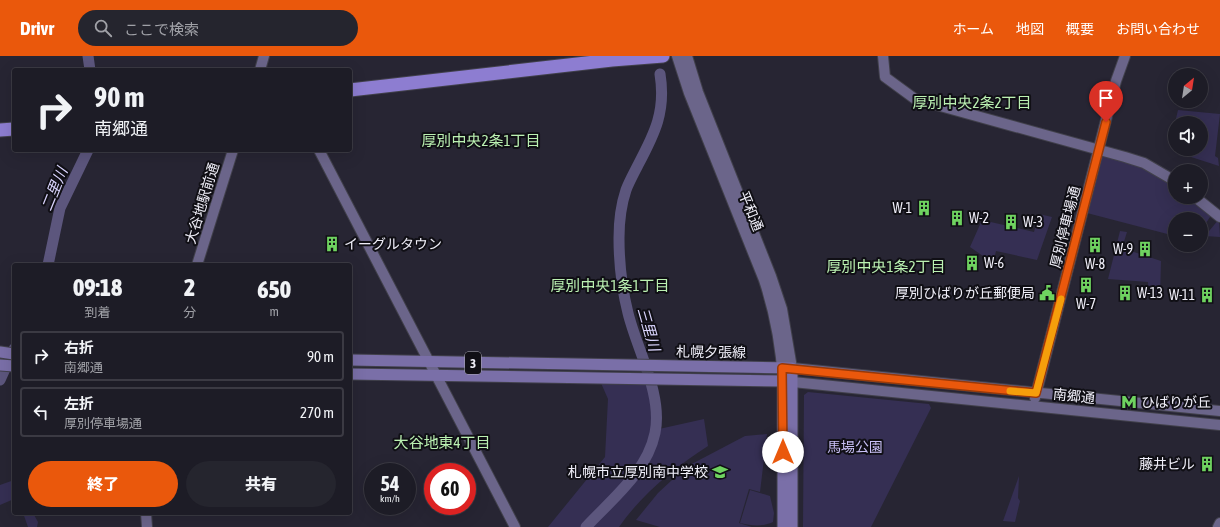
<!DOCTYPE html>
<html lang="ja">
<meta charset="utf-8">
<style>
body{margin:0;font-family:"Asap Condensed","Noto Sans JP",sans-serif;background:#25252e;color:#f1f3f6;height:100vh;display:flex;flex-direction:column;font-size:15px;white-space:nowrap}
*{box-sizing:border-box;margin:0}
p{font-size:13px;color:#a0a1a7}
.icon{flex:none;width:22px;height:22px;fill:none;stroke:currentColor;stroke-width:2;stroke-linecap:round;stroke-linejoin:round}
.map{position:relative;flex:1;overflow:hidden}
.side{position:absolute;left:12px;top:207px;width:340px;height:252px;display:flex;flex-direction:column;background:#1d1c26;border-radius:4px;box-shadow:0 4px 16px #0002,0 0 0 1px #3b3a43}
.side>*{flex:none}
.banner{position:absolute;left:12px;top:12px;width:340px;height:84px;border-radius:4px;box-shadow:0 4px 16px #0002,0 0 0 1px #3b3a43;background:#1d1c26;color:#f1f3f6;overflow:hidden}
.needle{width:26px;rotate:30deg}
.tools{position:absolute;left:1168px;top:12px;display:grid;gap:8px}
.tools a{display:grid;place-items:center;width:40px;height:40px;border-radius:50%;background:#1d1c26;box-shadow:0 4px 16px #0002,0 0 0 1px #3b3a43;font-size:20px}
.speed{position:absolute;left:364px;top:407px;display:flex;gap:8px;font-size:20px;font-weight:700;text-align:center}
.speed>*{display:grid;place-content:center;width:52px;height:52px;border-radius:50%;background:#1d1c26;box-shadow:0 4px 16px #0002,0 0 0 1px #3b3a43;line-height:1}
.speed small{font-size:10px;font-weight:400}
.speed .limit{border:6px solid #d22;background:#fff;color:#111}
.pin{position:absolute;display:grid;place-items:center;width:34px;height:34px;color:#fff;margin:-41px -17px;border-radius:50% 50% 50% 0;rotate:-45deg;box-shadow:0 0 4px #0007}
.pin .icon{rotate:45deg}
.me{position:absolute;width:44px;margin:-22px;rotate:0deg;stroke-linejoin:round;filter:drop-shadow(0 0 3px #0008)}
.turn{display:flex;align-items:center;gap:14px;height:84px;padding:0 16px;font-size:18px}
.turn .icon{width:52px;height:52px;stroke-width:2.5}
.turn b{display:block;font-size:28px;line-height:34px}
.eta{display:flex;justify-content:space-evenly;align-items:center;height:68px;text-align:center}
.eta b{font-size:24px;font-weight:800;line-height:28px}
.button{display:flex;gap:8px;margin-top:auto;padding:8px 16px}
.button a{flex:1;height:46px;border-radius:24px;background:#ea580c;color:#fff;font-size:16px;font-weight:800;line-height:46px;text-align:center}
.button a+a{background:#25252e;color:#f1f3f6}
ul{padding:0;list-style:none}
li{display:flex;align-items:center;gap:12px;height:50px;margin:0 8px 6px;padding:0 8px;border:2px solid #3b3a43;border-radius:4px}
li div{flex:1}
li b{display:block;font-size:15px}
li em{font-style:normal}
header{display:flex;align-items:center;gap:24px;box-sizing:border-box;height:56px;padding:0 20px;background:#ea580c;color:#fff}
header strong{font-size:19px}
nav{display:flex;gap:22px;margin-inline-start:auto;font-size:14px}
.search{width:280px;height:36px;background:#25252e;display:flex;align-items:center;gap:10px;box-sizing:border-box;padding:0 14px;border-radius:22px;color:#a0a1a7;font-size:15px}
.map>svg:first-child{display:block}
.green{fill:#352f53}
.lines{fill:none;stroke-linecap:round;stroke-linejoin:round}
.river{stroke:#5c567d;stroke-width:11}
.secondary-casing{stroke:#41404b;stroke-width:12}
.primary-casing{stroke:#41404b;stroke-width:13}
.highway-casing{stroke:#41404b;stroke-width:15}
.secondary{stroke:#6b658a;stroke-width:10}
.primary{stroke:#7a6fa8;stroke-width:11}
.highway{stroke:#8d7dd1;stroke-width:13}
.route-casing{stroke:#983908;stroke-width:10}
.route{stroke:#ea580c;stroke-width:7}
.slow{stroke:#f59e0b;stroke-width:7}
.labels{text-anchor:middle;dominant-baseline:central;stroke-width:4;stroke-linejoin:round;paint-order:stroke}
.shield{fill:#100f15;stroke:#adacb5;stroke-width:1}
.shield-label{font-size:13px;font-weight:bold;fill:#f0eff9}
.street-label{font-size:14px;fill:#f0eff9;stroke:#100f15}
.poi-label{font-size:14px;fill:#f0eff9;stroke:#100f15;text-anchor:end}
.park-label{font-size:14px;fill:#c9c1f7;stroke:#100f15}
.neighbourhood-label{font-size:15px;fill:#bbf1b2;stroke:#100f15}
.water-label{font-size:15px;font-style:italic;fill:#d9d4fd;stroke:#100f15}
</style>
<header>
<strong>Drivr</strong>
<div class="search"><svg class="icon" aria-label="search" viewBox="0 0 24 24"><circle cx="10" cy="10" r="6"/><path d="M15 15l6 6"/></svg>ここで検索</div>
<nav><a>ホーム</a><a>地図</a><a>概要</a><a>お問い合わせ</a></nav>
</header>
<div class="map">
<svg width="1220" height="471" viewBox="0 0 1220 471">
<rect width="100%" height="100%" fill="#272533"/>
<!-- green -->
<path class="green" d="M1178,54L1220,58L1215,100L1218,102L1219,110L1188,100L1185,93H1201V67H1175Z
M1101,98L1142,108L1175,129V141H1190L1212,158L1202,173L1201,174V163H1175V180L1087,157Z
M1039,158L1052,161L1037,204L996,195L993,207L970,191L982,164L1034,176Z
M1219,163L1220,181L1205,180Z
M1120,175L1127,176L1122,192L1161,205L1160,242L1149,241L1148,226L1108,223Z
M647,325L659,373L704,363L708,390C675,411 642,438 619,471H548L605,401L608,343L601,327Z
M808,336L929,348L931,352L871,471H803L804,339Z
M767,378L760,436L749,433L739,467L752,471H660L636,464L658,437L686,411L745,380Z
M1019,420L1018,442L1020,445L1015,466L1003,465Z
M14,424V443L0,449V429Z
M750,434L770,440L774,457L773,466C761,471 753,470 740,467Z
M23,457H33L38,466L37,471H28Z"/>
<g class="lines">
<!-- river -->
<path class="river" d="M88,0L90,14
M48,209L60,152L88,94
M0,324L14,293
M586,471C612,443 647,416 655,377C663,339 637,294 628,257C622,233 619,207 619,182C619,166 621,149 626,134C629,126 634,117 638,109C655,77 666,55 660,18"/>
<defs>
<path id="secondary" d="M677,0L689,37L764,224C775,257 781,290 783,325L1220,369
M687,0L698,36L771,220L782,253L792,312L1220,355
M883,0L885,21L915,43L1125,101L1144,107L1175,125
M260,14L264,0
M319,94L515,471
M1195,141L1220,161
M197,209L233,94
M1035,342L1116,25L1125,0
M146,457L147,471
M1218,471L1220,467"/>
<path id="primary" d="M0,296L14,298
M350,304L792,312V471
M0,309L14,310
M350,318L783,325V471"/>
<path id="highway" d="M350,34L612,4L663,0
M0,74L14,73"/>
</defs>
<!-- secondary casing -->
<use href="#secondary" class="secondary-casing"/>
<!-- primary casing -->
<use href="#primary" class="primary-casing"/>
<!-- highway casing -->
<use href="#highway" class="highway-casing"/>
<!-- secondary -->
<use href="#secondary" class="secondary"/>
<!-- primary -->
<use href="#primary" class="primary"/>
<!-- highway -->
<use href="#highway" class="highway"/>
</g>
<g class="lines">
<defs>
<path id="route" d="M783,396L782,312L1036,337L1106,66"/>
</defs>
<!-- route casing -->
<use href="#route" class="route-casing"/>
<!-- route -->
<use href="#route" class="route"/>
<!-- slow -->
<path class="slow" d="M1010,335L1036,337L1061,243"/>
</g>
<!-- icons -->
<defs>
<symbol id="building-bare" viewBox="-9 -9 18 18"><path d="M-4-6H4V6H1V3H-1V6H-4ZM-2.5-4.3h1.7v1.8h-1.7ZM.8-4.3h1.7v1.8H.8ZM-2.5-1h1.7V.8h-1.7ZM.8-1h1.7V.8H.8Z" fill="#6fd360" stroke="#100f15" stroke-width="2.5" paint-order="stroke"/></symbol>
<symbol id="civic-bare" viewBox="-9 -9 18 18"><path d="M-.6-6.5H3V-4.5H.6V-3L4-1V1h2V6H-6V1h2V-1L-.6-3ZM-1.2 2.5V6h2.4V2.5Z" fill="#6fd360" stroke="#100f15" stroke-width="2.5" paint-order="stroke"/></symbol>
<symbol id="metro-bare" viewBox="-9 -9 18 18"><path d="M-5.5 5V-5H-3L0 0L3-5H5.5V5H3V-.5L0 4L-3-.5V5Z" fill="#6fd360" stroke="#100f15" stroke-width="2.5" paint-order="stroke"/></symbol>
<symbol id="school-bare" viewBox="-9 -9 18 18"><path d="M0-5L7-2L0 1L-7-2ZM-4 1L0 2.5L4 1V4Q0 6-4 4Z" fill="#6fd360" stroke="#100f15" stroke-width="2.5" paint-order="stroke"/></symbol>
</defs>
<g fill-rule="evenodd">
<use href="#building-bare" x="913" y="141" width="22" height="22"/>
<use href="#building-bare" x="946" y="151" width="22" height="22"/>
<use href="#building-bare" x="1000" y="155" width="22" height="22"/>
<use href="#building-bare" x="321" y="177" width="22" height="22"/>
<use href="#building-bare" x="1084" y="178" width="22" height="22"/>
<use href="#building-bare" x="1134" y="182" width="22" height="22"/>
<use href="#building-bare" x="961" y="196" width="22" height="22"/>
<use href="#building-bare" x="1075" y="218" width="22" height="22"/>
<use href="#civic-bare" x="1036" y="226" width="22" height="22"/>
<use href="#building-bare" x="1114" y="226" width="22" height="22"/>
<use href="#building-bare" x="1196" y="228" width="22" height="22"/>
<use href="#metro-bare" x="1118" y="335" width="22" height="22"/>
<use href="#building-bare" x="1196" y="397" width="22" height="22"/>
<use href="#school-bare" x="709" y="405" width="22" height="22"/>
</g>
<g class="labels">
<!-- shield labels -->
<rect class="shield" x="465" y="296" width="16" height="22" rx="3"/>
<g class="shield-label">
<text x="473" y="307">3</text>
</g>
<!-- street labels -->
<g class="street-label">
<text transform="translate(202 147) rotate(-73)">大谷地駅前通</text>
<text transform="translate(751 155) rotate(68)">平和通</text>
<text transform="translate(1065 171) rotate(-76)">厚別停車場通</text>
<text transform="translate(711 296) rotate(1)">札幌夕張線</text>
<text transform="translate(1074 340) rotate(6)">南郷通</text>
</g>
<!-- poi labels -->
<g class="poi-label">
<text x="912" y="152">W-1</text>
<text x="969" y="162" text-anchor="start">W-2</text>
<text x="1023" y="166" text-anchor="start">W-3</text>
<text x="344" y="188" text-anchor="start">イーグルタウン</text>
<text x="1133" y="193">W-9</text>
<text x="984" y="207" text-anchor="start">W-6</text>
<text x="1095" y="208" text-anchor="middle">W-8</text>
<text x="1035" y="237">厚別ひばりが丘郵便局</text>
<text x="1137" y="237" text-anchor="start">W-13</text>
<text x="1195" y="239">W-11</text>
<text x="1086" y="248" text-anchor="middle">W-7</text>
<text x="1141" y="346" text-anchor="start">ひばりが丘</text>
<text x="1195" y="408">藤井ビル</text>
<text x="708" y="416">札幌市立厚別南中学校</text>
</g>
<!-- park labels -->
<g class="park-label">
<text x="855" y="391">馬場公園</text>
</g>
<!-- neighbourhood labels -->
<g class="neighbourhood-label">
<text x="972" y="46">厚別中央2条2丁目</text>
<text x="481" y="84">厚別中央2条1丁目</text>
<text x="886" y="210">厚別中央1条2丁目</text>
<text x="610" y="229">厚別中央1条1丁目</text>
<text x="442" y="386">大谷地東4丁目</text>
</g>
<!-- water labels -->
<g class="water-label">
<text transform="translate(54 133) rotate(-68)">二里川</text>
<text transform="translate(649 273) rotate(74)">三里川</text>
</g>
</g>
</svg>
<div class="tools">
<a><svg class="needle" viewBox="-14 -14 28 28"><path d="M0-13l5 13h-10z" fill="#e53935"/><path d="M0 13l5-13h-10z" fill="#a0a1a7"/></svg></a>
<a><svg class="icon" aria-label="sound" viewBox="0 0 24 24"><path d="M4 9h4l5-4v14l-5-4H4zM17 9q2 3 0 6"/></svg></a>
<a>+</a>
<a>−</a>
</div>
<div class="speed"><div>54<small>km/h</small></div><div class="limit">60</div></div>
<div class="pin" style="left:1106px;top:66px;background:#d93025"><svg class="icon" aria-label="arrive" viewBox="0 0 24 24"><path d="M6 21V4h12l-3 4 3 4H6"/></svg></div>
<svg class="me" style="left:783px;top:396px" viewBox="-20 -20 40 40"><circle r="19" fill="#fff"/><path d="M0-13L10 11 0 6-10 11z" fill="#ea580c"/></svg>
<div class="banner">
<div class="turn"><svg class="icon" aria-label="right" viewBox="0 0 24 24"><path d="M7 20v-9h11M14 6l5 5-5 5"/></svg><div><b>90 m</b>南郷通</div></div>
</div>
<section class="side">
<div class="eta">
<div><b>09:18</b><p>到着</p></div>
<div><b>2</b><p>分</p></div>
<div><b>650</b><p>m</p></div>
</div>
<ul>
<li><svg class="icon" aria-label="right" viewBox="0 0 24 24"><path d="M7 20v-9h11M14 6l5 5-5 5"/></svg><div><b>右折</b><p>南郷通</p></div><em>90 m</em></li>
<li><svg class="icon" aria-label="left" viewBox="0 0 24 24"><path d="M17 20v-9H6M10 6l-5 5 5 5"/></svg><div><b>左折</b><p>厚別停車場通</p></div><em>270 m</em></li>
</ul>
<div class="button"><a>終了</a><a>共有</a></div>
</section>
</div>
